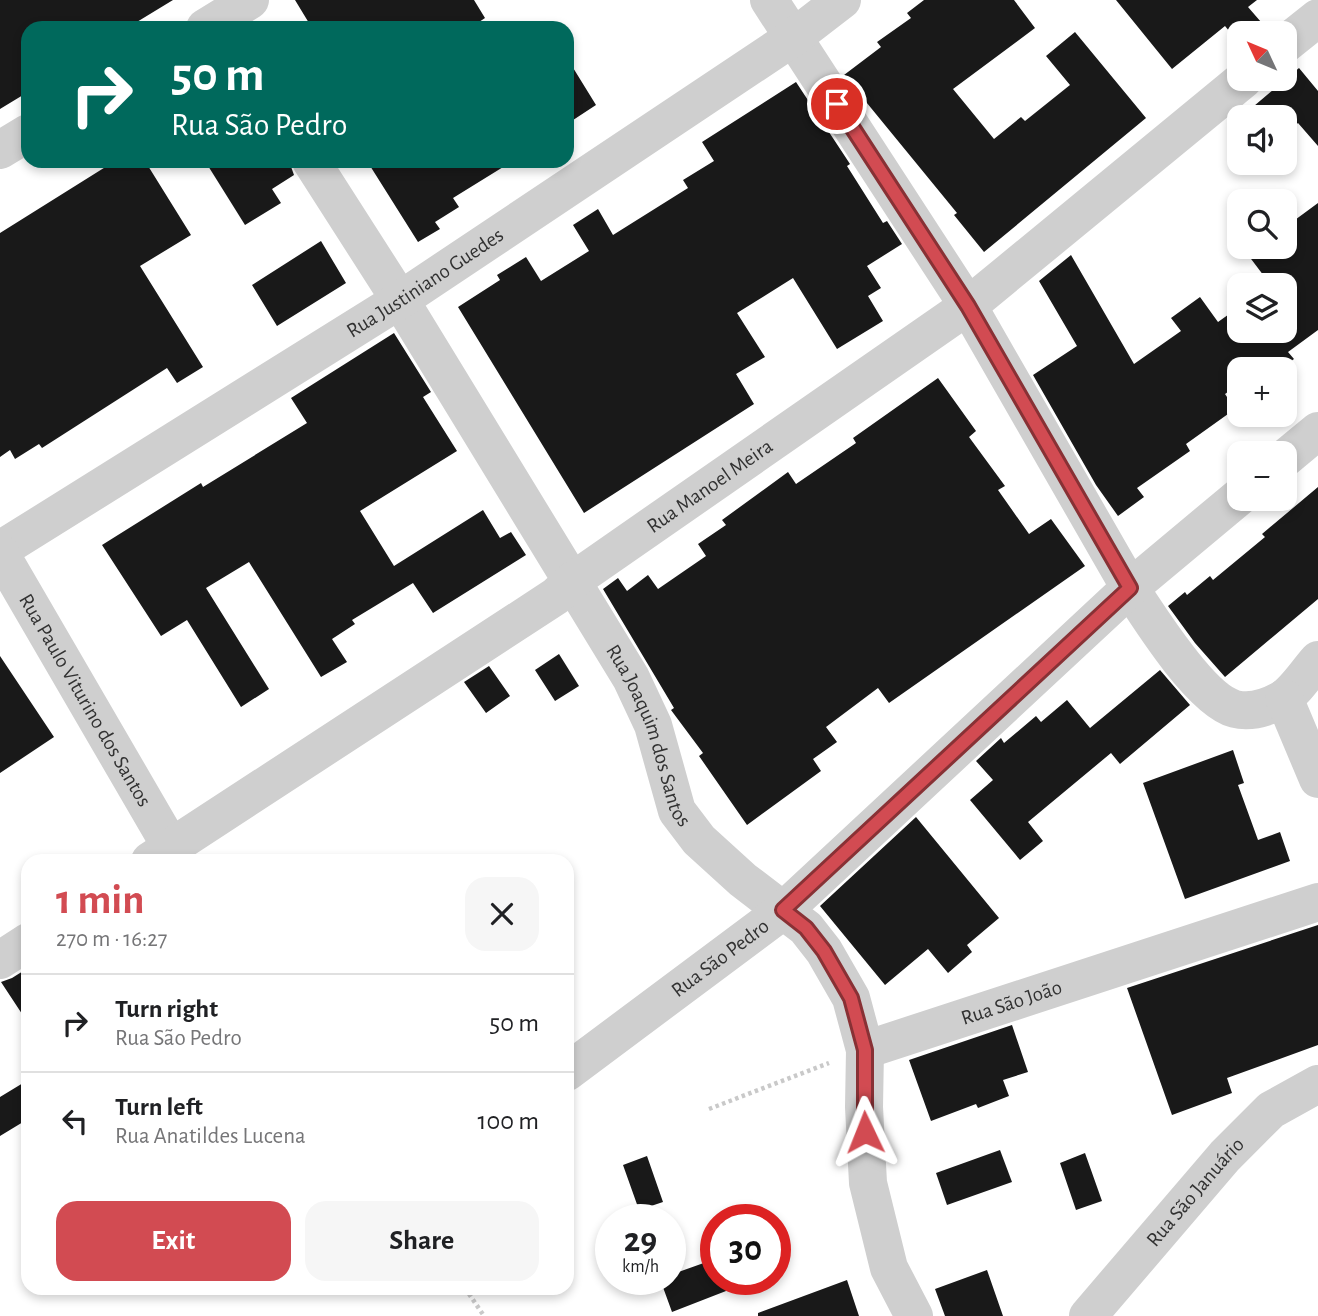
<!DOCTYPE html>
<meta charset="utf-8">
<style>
body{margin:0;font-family:"Alegreya Sans",sans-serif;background:#f6f6f6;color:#202124;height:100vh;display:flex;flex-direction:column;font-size:26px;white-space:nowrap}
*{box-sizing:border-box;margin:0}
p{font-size:23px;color:#757577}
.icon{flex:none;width:38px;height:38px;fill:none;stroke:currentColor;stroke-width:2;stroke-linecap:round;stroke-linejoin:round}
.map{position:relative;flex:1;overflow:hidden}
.panel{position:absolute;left:21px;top:854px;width:553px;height:441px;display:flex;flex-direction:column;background:#fff;border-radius:21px;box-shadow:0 4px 10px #0003}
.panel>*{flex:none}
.banner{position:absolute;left:21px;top:21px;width:553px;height:147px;border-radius:21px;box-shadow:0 4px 10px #0003;background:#00695c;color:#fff;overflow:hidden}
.needle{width:46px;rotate:314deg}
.buttons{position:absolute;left:1227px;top:21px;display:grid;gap:14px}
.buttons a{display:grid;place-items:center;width:70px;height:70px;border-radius:14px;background:#fff;box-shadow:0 4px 10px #0003;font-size:35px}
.speed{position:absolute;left:595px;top:1204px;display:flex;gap:14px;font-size:35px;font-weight:700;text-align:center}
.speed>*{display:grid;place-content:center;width:91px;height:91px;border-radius:50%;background:#fff;box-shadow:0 4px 10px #0003;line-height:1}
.speed small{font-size:18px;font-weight:400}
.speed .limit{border:10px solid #d22;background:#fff;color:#111}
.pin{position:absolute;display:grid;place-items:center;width:60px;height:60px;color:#fff;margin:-30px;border:4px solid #fff;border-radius:50%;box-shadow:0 2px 7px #0007}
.me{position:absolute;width:77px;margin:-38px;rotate:358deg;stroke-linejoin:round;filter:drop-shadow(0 0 5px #0008)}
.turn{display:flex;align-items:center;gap:24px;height:147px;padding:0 35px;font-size:32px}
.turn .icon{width:91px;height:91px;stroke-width:2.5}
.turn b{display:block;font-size:49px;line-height:60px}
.round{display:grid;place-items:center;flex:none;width:74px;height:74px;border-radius:21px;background:#f6f6f6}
.head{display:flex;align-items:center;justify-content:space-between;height:119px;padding:0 35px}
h1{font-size:42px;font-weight:700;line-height:52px;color:#d24b52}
.cta{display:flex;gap:14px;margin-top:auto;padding:14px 35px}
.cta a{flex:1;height:80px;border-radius:21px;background:#d24b52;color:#fff;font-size:28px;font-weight:700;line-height:80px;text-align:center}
.cta a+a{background:#f6f6f6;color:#202124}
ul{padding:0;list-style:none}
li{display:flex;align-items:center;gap:21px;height:98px;padding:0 35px;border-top:2px solid #e0e0e0}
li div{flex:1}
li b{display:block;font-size:26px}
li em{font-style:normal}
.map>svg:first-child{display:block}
.building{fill:#191919}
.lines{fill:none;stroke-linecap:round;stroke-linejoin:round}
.path{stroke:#c9c9c9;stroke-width:4.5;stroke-dasharray:3.5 3.5;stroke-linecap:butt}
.minor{stroke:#cfcfcf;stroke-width:38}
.route-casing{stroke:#883135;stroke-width:18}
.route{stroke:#d24b52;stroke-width:12}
.labels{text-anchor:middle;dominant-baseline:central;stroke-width:7;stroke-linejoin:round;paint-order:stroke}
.street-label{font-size:21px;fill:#323232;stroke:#fff}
</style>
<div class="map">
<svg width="1318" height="1316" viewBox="0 0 1318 1316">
<rect width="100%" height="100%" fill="#fff"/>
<!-- building -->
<path class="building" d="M0,0H173L127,28H28V92L0,109Z
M295,0H474L485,18L470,28H312Z
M924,0H1014L1035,28L953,89L994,139L1021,117L1025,121L1070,85L1046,56L1075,32L1146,118L984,252L954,215L957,213L844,75L881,47L877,42L911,18L907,13Z
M1116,0H1257L1248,7L1261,22L1248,33H1239L1238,42L1225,26L1172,69Z
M567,58L596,105L567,124Z
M1299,68L1318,91V146L1298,123L1284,134V117H1241Z
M796,82L850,164L847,166L883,223L887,221L902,244L867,266L881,288L868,296L883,321L837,349L793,278L737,313L765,357L736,374L754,404L584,513L458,307L500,280L497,275L526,257L541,281L589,251L573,225L598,209L613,235L688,188L683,180L714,161L702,142Z
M115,161H145L191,235L140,266L203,367L177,383L167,368L42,448L39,444L15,459L10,450L0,457V233Z
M205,161H289L294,175L272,189L281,203L245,225Z
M367,161H513L453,198L459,207L435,222L440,229L418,242Z
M1318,203V330L1288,352L1294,359L1280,369H1239V384L1225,394L1235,409L1186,444L1190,451L1137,488L1144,497L1118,516L1096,485L1033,375L1077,346L1039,281L1071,255L1134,364L1181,331L1171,318L1200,297L1218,322L1239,307V331H1284V285H1268L1270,284L1242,247H1284V228Z
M321,241L346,283L277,326L252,285Z
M394,333L431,392L423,397L457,451L360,511L394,566L483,510L500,538L511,532L526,555L433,613L413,583L352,620L355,624L332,639L347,662L321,677L249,562L206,588L269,689L241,707L187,620L161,636L102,545L201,483L203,487L307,423L291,398Z
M938,378L976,431L969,437L1005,486L998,490L1029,534L1051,519L1085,566L889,703L878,688L826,727L837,742L813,759L821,771L747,825L699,756L703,753L671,710L674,708L603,589L618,578L627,591L648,575L658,589L706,556L698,544L726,525L722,520L788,472L796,484L856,443L853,438Z
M1318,487V599L1225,677L1195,643L1168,606L1185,592L1187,595L1210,576L1213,580L1265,537L1262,534Z
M559,654L579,686L555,701L535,670Z
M0,656L54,737L0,773Z
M489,666L510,696L486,713L464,682Z
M1160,670L1190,705L1120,764L1111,753L1028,822L1043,841L1020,860L970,800L993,780L976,761L1001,738L1004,743L1036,716L1041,722L1067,700L1090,728Z
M1233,750L1244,783L1238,785L1258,840L1280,832L1290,861L1185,899L1143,783Z
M916,817L999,918L967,945L972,952L948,973L928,949L885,985L820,906Z
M1318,925V1045L1227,1078L1232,1093L1172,1115L1127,988Z
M28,968V1023L1,982L12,978Z
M1012,1025L1028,1072L1003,1080L1009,1096L978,1108L976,1104L931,1121L909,1060Z
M28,1080V1119L0,1136V1097Z
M1000,1150L1012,1182L947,1205L936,1173Z
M1085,1153L1102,1201L1076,1210L1060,1163Z
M647,1156L663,1202L639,1210L623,1165Z
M715,1259L716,1279H722L726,1291L672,1312L660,1279H670V1275Z
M987,1270L1003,1316H945L935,1289Z
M847,1280L859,1316H758V1313Z"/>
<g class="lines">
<!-- path -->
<path class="path" d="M709,1109L829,1063
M465,1288L484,1316"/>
<!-- minor -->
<g class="minor">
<path d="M769,0L968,306L1130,588C1150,619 1201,700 1235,709C1251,713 1268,707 1281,700C1295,692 1307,672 1318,660"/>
<path d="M205,28L250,0"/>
<path d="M1284,45L1318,18"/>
<path d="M0,150L28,133"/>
<path id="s1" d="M311,161L400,300L631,678L653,725L677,811L699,840L743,880L806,928L824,951L851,998L865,1050L864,1107L868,1183L889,1268L914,1316"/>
<path d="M1284,459L1318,431"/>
<path id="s2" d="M0,550L400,300L794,37L842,0"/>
<path id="s3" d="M0,553L171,847"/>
<path d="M1284,698L1318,779"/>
<path id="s4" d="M150,861L556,596L571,582L968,306L1244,79"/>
<path d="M0,960L28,942"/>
<path id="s5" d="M865,1050L1318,902"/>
<path id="s6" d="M567,1072L784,910L1130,588L1239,497"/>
<path id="s7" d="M1088,1316L1225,1156L1271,1110L1318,1084"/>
</g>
</g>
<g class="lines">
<defs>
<path id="route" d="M837,104L968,306L1130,588L783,910L806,928L824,951L851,998L865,1050V1132"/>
</defs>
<!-- route casing -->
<use href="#route" class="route-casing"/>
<!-- route -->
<use href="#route" class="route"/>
</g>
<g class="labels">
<!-- street labels -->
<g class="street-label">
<text stroke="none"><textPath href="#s2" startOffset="502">Rua Justiniano Guedes</textPath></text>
<text stroke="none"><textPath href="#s4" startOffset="674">Rua Manoel Meira</textPath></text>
<text stroke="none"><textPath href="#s3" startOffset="170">Rua Paulo Viturino dos Santos</textPath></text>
<text stroke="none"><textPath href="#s1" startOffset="668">Rua Joaquim dos Santos</textPath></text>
<text stroke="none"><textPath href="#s6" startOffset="191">Rua São Pedro</textPath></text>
<text stroke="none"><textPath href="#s5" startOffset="154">Rua São João</textPath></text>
<text stroke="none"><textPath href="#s7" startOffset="164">Rua São Januário</textPath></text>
</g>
</g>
</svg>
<div class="buttons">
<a><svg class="needle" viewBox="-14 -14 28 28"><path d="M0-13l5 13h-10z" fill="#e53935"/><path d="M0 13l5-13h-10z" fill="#757577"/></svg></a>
<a><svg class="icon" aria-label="sound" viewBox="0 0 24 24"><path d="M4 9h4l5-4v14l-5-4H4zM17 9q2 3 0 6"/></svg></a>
<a><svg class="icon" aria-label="search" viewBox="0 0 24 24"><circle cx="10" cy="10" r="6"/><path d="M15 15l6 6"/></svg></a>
<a><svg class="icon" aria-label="layers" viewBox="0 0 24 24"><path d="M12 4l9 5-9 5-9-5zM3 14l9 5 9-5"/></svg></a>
<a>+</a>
<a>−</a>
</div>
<div class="speed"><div>29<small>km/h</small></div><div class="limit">30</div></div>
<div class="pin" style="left:837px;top:104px;background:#d93025"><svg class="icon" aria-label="arrive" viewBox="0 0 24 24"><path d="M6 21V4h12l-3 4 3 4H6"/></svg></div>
<svg class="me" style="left:865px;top:1132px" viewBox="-20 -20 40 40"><path d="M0-17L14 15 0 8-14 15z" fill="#d24b52" stroke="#fff" stroke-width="4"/></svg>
<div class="banner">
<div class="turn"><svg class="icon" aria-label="right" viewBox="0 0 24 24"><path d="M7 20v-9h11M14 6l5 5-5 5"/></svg><div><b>50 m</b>Rua São Pedro</div></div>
</div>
<section class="panel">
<div class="head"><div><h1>1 min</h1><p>270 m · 16:27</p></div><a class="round"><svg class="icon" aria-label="close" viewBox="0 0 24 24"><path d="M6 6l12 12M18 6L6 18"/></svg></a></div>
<ul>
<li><svg class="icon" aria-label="right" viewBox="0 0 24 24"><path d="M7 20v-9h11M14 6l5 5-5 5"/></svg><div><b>Turn right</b><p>Rua São Pedro</p></div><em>50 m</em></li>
<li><svg class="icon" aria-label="left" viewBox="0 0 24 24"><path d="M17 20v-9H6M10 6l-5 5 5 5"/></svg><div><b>Turn left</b><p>Rua Anatildes Lucena</p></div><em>100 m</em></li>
</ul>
<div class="cta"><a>Exit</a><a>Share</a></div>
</section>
</div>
